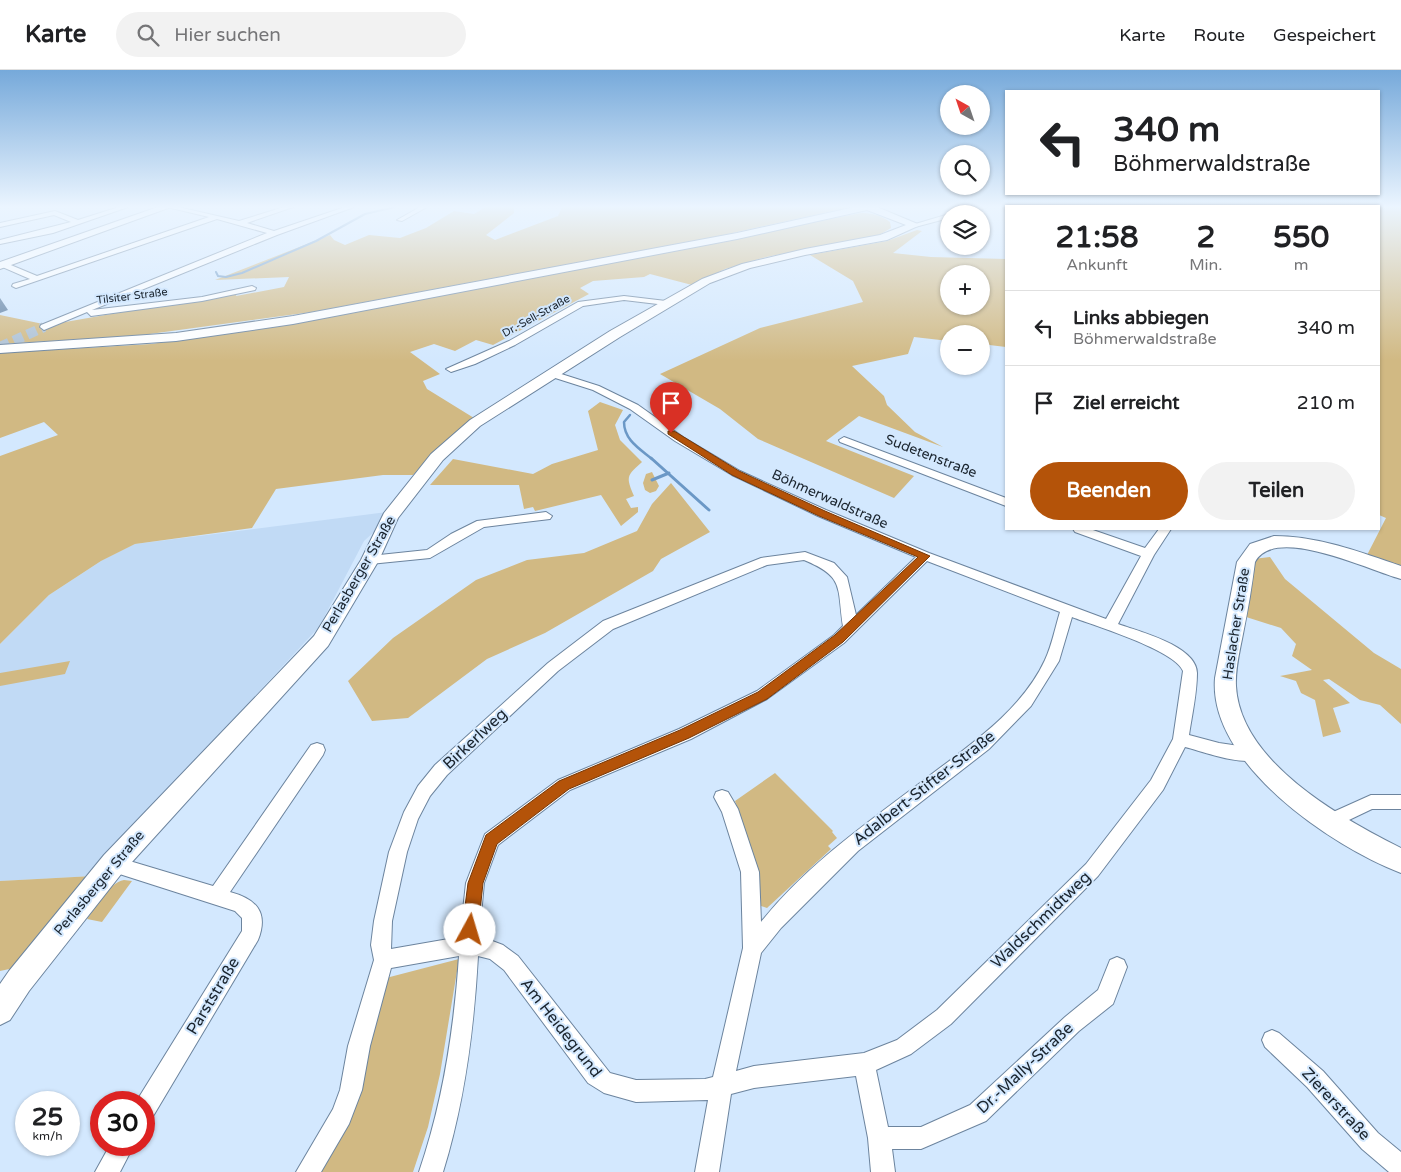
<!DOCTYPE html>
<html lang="de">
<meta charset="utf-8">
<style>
body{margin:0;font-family:"Varela Round",sans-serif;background:#f2f2f2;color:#202124;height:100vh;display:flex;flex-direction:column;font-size:19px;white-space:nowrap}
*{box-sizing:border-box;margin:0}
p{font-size:16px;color:#757577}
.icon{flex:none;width:28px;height:28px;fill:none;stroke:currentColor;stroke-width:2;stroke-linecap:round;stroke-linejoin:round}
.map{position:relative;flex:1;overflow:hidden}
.sheet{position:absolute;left:1005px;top:135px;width:375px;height:325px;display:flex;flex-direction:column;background:#fff;border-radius:0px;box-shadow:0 1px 4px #0004}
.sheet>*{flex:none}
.guide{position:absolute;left:1005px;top:20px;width:375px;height:105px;border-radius:0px;box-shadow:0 1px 4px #0004;background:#fff;color:#202124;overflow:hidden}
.needle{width:32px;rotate:320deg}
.fabs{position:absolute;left:940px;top:15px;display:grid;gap:10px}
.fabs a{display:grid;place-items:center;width:50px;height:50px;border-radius:50%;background:#fff;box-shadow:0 1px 4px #0004;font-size:25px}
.speed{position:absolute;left:15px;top:1021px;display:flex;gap:10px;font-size:25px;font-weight:700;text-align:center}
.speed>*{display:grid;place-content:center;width:65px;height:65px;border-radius:50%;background:#fff;box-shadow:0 1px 4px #0004;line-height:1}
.speed small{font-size:12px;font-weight:400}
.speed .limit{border:8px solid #d22;background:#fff;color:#111}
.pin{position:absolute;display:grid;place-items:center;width:42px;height:42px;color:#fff;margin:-51px -21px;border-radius:50% 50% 50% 0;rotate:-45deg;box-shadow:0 0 5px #0007}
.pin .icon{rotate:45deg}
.me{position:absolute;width:55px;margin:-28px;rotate:6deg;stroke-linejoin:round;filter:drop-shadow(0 0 4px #0008)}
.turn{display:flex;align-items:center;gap:18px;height:105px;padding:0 25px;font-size:22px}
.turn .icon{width:65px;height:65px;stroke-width:2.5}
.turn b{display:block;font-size:35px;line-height:42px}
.eta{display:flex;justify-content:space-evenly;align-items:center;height:85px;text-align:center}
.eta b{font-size:30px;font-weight:700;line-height:35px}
.button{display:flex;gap:10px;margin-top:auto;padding:10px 25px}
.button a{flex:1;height:58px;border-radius:30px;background:#b45309;color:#fff;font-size:20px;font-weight:700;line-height:58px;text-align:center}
.button a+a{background:#f2f2f2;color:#202124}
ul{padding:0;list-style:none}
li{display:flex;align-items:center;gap:15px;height:75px;padding:0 25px;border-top:1px solid #e0e0e0}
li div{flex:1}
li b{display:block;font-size:19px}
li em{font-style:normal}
header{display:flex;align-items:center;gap:30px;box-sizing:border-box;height:70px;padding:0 25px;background:#fff;border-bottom:1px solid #e0e0e0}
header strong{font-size:24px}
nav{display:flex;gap:28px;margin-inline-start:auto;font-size:18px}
.search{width:350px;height:45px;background:#f2f2f2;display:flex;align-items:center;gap:12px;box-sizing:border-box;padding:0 18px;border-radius:28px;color:#757577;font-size:19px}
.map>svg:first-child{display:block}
.built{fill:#c1daf5}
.green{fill:#d1b983;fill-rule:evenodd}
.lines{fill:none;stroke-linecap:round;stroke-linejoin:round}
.stream-far2{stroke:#6b98c6;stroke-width:2}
.stream-far1{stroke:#6b98c6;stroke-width:2.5}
.stream{stroke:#6b98c6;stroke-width:3}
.street-tunnel{stroke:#aec1d4;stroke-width:10;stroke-dasharray:10 5;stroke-linecap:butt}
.street-casing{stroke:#6c849e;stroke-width:2}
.secondary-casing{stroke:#6c849e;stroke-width:2}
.street{fill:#fff;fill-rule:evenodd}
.secondary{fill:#fff;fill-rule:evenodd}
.shaded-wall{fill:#5f7fa1}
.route{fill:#b45309;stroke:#753606}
.labels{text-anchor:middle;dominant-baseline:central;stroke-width:4;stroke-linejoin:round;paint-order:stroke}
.far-street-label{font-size:11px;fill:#1a242e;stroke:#d3e8fe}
.street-label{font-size:14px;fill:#1a242e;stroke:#d3e8fe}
.near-street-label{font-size:16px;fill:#1a242e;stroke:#d3e8fe}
</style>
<header>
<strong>Karte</strong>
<div class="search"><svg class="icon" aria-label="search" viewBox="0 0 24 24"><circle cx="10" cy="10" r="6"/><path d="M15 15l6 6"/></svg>Hier suchen</div>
<nav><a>Karte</a><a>Route</a><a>Gespeichert</a></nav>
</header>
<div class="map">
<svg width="1401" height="1102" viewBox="0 0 1401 1102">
<rect width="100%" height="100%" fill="#d3e8fe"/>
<!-- built -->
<path class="built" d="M387,442L375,461L364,471L319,557L141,749L93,806L0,811V574L49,525L101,491L135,474Z"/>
<!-- green -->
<path class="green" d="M486,137H514V143L486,165L495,170L558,146L562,137H851L719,166L312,242L135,266L0,274V245L48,255L237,222L236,226L284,217L289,207L215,210L330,165L334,170L345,175L369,165L400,168L426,158L454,141L474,144Z
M1379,137H1401V501L1366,487L1386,448L1379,445Z
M861,143C872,143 880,145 890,152L891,158L879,165L766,187L725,199L692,215L650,204L644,207L593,211L580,218L589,224L493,275L476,270L455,281L434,274L410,282L440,304L423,311L427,319L474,348L434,381L413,405H383L276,419L252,458L135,474L101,491L49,525L0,574V386L58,365L44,352L0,368V283L151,274L302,252Z
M917,160L922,161L893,183L931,187L1006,189V277L981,274V264H949V271L914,267L908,284L852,296L884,326L887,335L915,362L943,377L859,346L826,371L914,406L894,428L758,369L720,339L660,304L760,258L863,232L853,211L810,185L887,171ZM949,204H981V236H949Z
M600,332L623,340L615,355L620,370L642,392C626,406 626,407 634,426L626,429L631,438L638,437V442L621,456L601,425L535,441L533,437L524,439L519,415H430L453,389L533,404L552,394L598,380L588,341Z
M652,402L659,416L656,421L650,423L645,420L643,413L646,404Z
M671,413L710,462L661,489L653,501L545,563L487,589L408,648L372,651L348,611L393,568L476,510L527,490L584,483L637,461L652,434Z
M1270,487L1285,509L1374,583L1401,599V654L1380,635L1360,630L1329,609L1323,610L1350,633L1333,638L1341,662L1323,667L1315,630L1301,623L1296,611L1280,606L1312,600L1292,586L1296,574L1281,558L1243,546L1253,489Z
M70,591L65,604L0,616V603Z
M775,703L833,761L832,762L837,768L828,776L831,779L767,838L761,836L749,772L735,731Z
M93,806L14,898L0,901V811Z
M124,810L132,811L102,852L87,849C96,837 108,813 124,810Z
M459,889L440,1004L428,1057L413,1102H309L386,908Z"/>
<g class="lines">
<!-- stream-far2 -->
<path class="stream-far2" d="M216,202L218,206L226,207L242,203L316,171L365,144L395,137"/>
<!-- stream-far1 -->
<path class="stream-far1" d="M630,345L624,352C624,370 640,379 652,389"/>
<!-- stream -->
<path class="stream" d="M651,388L709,440
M652,410L669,403"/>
<!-- street-tunnel -->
<path class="street-tunnel" d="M0,277L44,257"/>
<defs>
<path id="street" d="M119,137H128L53,163L0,174V170L71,152L54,145L0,157V153L55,141L78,150Z
M167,137H178L239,151L284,137H293L247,153L274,161L345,137H354L277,165L92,240L202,227L252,216L256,218L255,220L202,231L91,246L87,242L44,260L40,257L41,255L267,163L217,149L16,218L12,216L13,214L30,209L0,196V193H6L37,206L209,147Z
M420,137H427L402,151L397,150Z
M979,137H988L967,144H955Z
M949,144V148L915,157L912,155Z
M624,226L666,231L670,233L666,235L624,230L583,236L515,275L475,294L451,302L446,299L509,271L578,232Z
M549,302H555L599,316L638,335L683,367L740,401L826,440L929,483L1106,549L1141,486L1075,462L1073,459H1090L1145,478L1159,459H1171L1154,485L1118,554C1138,561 1197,576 1197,603C1197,623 1192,645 1189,665L1219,673L1260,679L1262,684L1260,689C1240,696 1205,682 1185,677L1163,720L1098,806L951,954L911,984L876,1000L888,1057H921L970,1035L1065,947L1098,920L1110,890L1117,887L1124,890L1127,897L1113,934L1079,961L986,1051L921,1079H892L895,1102H871L868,1068L856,1006L754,1018L731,1024L719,1102H695L708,1030L636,1032L604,1023L588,1013L504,900L490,889L478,886C474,959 465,1031 443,1102H419C443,1032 454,960 459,886L391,898L370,976L362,1020L349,1054L321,1102H296L333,1039L340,1020L348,976L374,890L371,875L374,851L389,782L404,742L418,716L435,695L548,593L603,551L761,488L805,482L834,493L847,507L856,545L916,487L818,446L732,405L675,371L630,339L593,320L549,306ZM804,490C845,507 837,517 843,556L834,565L757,621L679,659L558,710L485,764L466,813L460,867L391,879L392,851L407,782L418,749L430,726L447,705L558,601L613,559L767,495ZM927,491L1060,542C1055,558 1052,575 1045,590C1022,640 970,675 928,707C870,751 807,794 761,852L759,802L738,739L728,722L722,720L716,722L714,727L722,742L741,802L743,878L713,1007L705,1009L636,1010L610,1003L518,886L503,875L479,866L484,813L498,775L570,720L691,669L767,629L844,573ZM1072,547C1095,556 1175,580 1183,601L1173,669L1151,710L1086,794L937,940L897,970L864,983L754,996L736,1001L761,883L781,858L858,781L989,679L1031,636L1059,591Z
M844,367L1006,428V436L840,372L839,370Z
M546,442L552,446L550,449L484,457L430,488L370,494L364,490L370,486L427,480L451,464L477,451Z
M317,673L323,675L325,680L323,685L230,822C256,829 269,842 258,870L152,1048L144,1051V1032H136L242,861V848L235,841L107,800L104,794L107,788L113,786L213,816L311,675Z
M1371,725H1401V739H1372L1328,760L1322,757L1319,752L1322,747Z
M1272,960L1279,963L1323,1001L1378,1063L1401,1082V1102H1389L1362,1079L1307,1017L1265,977L1262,970L1265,963Z
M110,1075H134L120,1102H95Z"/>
<path id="secondary" d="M158,137H171L0,199V192Z
M855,137H877L920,155L887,170L805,185L750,198L710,213L620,267L480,356L443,390L398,448L379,490L328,576L122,803L29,921L10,950L0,955V914L9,901L104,785L314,566L361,490L384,443L431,384L470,350L610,261L702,209L742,194L805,179L880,165L906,155L867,140L737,169L293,254L176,271L0,283V275L176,263L293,246L737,163Z
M1274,466C1318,466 1360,482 1401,496V509C1370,501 1275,454 1255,492C1252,516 1248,540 1243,564C1240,580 1235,599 1236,616C1240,692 1341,748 1401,778V803C1331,776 1208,693 1215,608L1237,492L1250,474Z"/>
</defs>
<!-- street casing -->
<use href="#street" class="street-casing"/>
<!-- secondary casing -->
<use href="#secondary" class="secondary-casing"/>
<!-- street -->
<use href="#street" class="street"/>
<!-- secondary -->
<use href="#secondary" class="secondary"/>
</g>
<!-- shaded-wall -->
<path class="shaded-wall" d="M0,228L8,240L0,243Z"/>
<!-- sky -->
<linearGradient id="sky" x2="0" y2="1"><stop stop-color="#76a9da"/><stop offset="0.47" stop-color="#ebf5ff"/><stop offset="1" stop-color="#ebf5ff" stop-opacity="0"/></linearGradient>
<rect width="1401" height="291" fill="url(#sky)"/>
<!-- route -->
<path class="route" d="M668,361H674L739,401L825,441L930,486L843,572L767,629L689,668L569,719L497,774L483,813L478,860L476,865L470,868L465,865L462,860L468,813L486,765L559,711L680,660L758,622L835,565L918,487L819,446L732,405L668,364Z"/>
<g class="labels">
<!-- far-street labels -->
<g class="far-street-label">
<text transform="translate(132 226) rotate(-7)">Tilsiter Straße</text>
<text transform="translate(536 246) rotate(-29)">Dr.-Sell-Straße</text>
</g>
<!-- street labels -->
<g class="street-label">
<text transform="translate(931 386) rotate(21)">Sudetenstraße</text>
<text transform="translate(830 429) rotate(24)">Böhmerwaldstraße</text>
<text transform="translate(359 504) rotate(-60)">Perlasberger Straße</text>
<text transform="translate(1236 554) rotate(-81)">Haslacher Straße</text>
<text transform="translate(99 813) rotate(-50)">Perlasberger Straße</text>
</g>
<!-- near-street labels -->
<g class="near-street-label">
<text transform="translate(475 669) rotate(-43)">Birkerlweg</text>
<text transform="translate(924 718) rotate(-38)">Adalbert-Stifter-Straße</text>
<text transform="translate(1041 850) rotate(-44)">Waldschmidtweg</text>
<text transform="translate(213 926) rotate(-59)">Parststraße</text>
<text transform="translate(561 958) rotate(52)">Am Heidegrund</text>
<text transform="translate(1025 998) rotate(-43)">Dr.-Mally-Straße</text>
<text transform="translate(1336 1034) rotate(47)">Ziererstraße</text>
</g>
</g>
</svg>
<div class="fabs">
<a><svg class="needle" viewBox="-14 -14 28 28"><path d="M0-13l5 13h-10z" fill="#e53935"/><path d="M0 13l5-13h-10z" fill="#757577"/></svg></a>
<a><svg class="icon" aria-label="search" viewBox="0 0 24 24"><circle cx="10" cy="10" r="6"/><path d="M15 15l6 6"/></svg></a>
<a><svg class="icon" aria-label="layers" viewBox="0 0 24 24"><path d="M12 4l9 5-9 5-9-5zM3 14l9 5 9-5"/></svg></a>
<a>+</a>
<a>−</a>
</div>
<div class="speed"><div>25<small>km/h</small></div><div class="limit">30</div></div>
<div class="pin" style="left:671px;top:363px;background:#d93025"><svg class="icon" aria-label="arrive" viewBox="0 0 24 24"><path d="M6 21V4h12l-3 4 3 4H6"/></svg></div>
<svg class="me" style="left:470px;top:860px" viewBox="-20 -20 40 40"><circle r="19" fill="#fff"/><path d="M0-13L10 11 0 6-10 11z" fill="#b45309"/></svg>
<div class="guide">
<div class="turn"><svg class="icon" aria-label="left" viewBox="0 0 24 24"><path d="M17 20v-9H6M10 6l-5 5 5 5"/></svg><div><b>340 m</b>Böhmerwaldstraße</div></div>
</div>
<section class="sheet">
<div class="eta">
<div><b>21:58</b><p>Ankunft</p></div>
<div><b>2</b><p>Min.</p></div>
<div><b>550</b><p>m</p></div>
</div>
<ul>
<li><svg class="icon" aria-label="left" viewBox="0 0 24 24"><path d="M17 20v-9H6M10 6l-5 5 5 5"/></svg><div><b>Links abbiegen</b><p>Böhmerwaldstraße</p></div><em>340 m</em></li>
<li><svg class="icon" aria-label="arrive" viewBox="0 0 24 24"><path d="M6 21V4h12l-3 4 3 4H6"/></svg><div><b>Ziel erreicht</b></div><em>210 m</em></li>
</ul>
<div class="button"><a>Beenden</a><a>Teilen</a></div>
</section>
</div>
